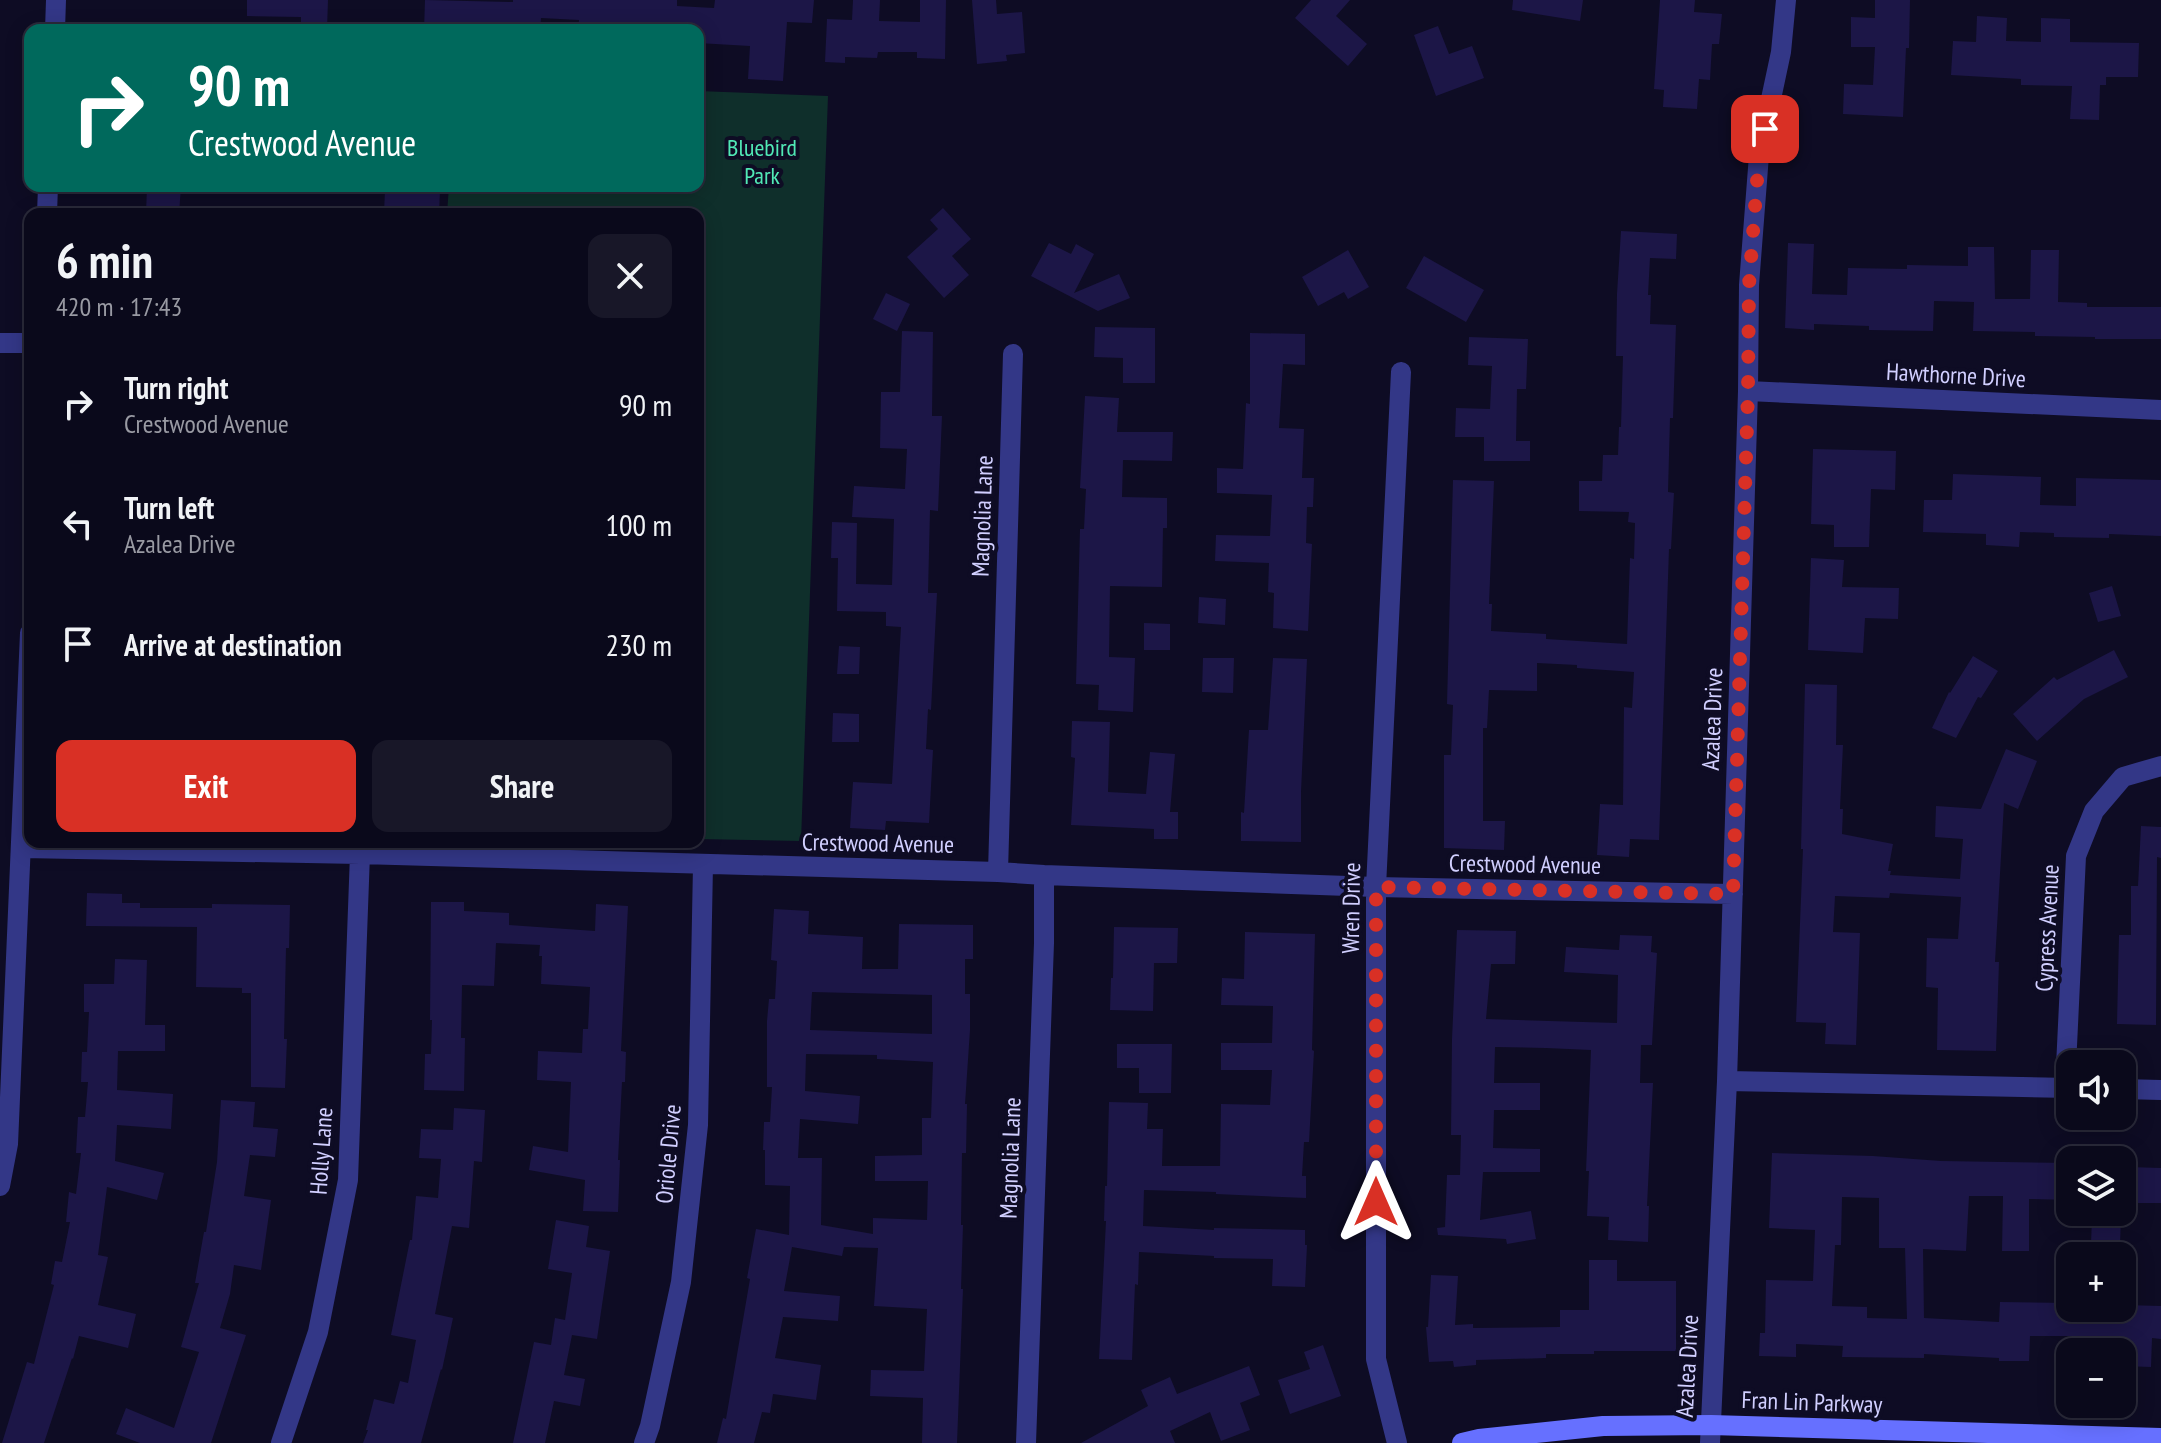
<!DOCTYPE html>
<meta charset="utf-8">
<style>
body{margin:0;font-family:"PT Sans Narrow",sans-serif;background:#181728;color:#f1f3f6;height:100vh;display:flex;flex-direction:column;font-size:30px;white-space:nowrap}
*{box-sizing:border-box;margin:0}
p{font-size:26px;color:#999aa3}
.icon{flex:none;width:44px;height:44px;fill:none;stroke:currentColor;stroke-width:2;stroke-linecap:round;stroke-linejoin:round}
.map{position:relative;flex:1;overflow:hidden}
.details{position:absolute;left:24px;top:208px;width:680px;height:640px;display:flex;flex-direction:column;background:#0a091b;border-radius:16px;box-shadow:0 4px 20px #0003,0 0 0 2px #2a2a3a}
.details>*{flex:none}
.banner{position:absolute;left:24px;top:24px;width:680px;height:168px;border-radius:16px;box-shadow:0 4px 20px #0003,0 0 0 2px #2a2a3a;background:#00695c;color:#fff;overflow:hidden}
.fabs{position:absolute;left:2056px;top:1050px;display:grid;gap:16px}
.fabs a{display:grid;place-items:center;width:80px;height:80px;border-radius:16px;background:#0a091b;box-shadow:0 4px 20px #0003,0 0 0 2px #2a2a3a;font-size:40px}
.pin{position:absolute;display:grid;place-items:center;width:68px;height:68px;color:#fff;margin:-34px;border-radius:16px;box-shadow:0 4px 12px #0006}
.me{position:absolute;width:88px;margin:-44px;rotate:0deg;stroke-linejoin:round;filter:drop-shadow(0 0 6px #0008)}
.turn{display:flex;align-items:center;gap:28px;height:168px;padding:0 32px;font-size:36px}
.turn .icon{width:104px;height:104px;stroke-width:2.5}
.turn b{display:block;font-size:56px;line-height:68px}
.round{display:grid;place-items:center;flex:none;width:84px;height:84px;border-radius:16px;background:#181728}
.summary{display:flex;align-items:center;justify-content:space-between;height:136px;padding:0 32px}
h1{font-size:48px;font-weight:600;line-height:60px}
.primary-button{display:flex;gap:16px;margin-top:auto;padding:16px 32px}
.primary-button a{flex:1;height:92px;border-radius:16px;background:#d93025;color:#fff;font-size:32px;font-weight:600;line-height:92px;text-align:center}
.primary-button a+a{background:#181728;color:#f1f3f6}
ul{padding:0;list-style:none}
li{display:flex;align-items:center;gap:24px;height:120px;padding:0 32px}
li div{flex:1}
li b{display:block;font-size:30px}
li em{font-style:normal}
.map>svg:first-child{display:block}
.green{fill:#0f2f2b}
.building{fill:#1c1647;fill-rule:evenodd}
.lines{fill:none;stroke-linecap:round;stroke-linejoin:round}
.street{stroke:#333787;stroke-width:20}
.secondary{stroke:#6670ff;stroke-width:20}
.route{stroke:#d93025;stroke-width:14;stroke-dasharray:0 25.2}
.labels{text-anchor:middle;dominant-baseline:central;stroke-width:8;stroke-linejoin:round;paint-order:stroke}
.park-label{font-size:24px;fill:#51e9b6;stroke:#0e0c24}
.street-label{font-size:24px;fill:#d1cfff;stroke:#0e0c24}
</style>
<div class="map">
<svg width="2161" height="1443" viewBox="0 0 2161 1443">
<rect width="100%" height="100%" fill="#0e0c24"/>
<!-- green -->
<path class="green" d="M698,91L828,96L801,841L698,839V214H447L449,186H698Z"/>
<!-- building -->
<path class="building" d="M247,0H328L327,30H301V17L247,16Z
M425,0L513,2V0H677V6L714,8L715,0H814L812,23L787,22L783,81L748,79L750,46L698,43V30H578L579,20L541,18L540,30H424Z
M853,0H880L879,21L920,22V0H946L945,59L917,58V52H878L877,58L845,57V63L825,62L827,19L852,20Z
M972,0H996L997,14L1022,12L1025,53L1006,55L1007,61L977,64Z
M1311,0H1350L1336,16L1367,44L1348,66L1295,18Z
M1513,0H1583L1580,21L1512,10Z
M1660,0H1695L1694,12L1722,14L1719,44H1712L1710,80L1699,79L1697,109L1663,107L1664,90L1654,89Z
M1875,0H1910L1909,48H1906L1903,117L1843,114L1844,84L1873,85L1875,47H1851V17L1875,18Z
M1977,16L2007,18L2006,41L2041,42V18L2070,19V42L2139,43L2138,77H2106V85H2100L2099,120L2070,119L2072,86L2021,85V79L1951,75L1953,41L1976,42Z
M1438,26L1449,54L1472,46L1484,78L1436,96L1414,35Z
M147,186H181L179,214H146Z
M385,189L440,191L439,214H384Z
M943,208L971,239L952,256L969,275L944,298L907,257L938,229L930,220Z
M1621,231L1677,234L1676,259L1650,258L1648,295H1651L1650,324L1676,325L1673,418H1670L1668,492L1674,493L1671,549H1669L1659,840L1630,839L1629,857L1597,855L1600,804L1623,805L1624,707L1632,708L1634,672L1577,668V665L1537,663V691L1489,690L1487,728H1483V821H1505L1504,850L1444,848V755H1451L1453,705L1447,704L1453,480L1494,481L1489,604H1492L1491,631L1546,634V639L1627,644L1630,558L1634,559L1635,523L1628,522L1629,512L1579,511V481H1602L1603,455H1618L1619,427H1621L1623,356H1616L1617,294Z
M1049,243L1071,254L1076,244L1094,254L1074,293L1119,274L1130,298L1098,311L1031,276Z
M1788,243L1814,244L1812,294L1847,295L1848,268L1907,269V265L1968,266V247H1994L1995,299H2030L2031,250H2059L2058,302L2087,303V307H2161V339H2095V337L2035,336V332L1973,331L1974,302L1934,301L1933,331L1869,330V326L1814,324V330L1785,328Z
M1348,250L1369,287L1348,299L1344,292L1318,306L1302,277Z
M1424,256L1484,290L1466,322L1406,288Z
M886,293L910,304L897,331L873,319Z
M1095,327L1155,328V383H1123V358L1094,357Z
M902,331L933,332L932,416H942L938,511L930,510L928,593H937L931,710L928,709L926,749L933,750L929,823L886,821L885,830L850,828L853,782L892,784L901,627L886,626V612L837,611L838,558H831L832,522L857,523L856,584L892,585L894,519L852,517L854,486L905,489L907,449L880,448L881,392H900Z
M1250,333L1305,334V365L1283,364L1279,428L1304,429L1302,478H1314L1313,507H1307L1306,543L1312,544L1308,631L1273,628L1274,593L1268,592L1269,563L1215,561L1216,535L1270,536L1272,495L1217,493V468L1243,469L1246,403L1250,404Z
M1469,337L1528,339L1526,389H1517L1516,441H1530V461H1484V437H1455L1456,408L1490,409L1492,366L1468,365Z
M1085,396L1119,398L1117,432H1173L1172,461L1123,460L1122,497L1167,498V528H1163L1162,587L1110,586L1109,657L1135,658L1133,712L1098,710L1099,685L1076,684L1080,529H1084L1086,489L1080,488Z
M1813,449L1896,451L1895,490L1871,489L1869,547H1834V525L1811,524Z
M1953,474L2041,477L2040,505L2076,506V478L2161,480V536L2109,534V538L2054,537V533L2020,532L2019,547L1986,545V534L1923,532L1924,500H1952Z
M1811,558L1844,560L1842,587L1899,588L1898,619L1865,618L1863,653L1808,650Z
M2112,586L2121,616L2098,622L2089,593Z
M1199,597L1226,599L1225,625L1198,623Z
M1144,623L1170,624V650H1144Z
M839,646L860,647L859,674H837Z
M2114,650L2128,677L2084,699L2037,741L2013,714L2054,677L2057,680Z
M1973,656L1998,671L1981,698L1978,697L1956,738L1932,728L1949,692L1950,693Z
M1203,658H1234L1233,693L1202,692Z
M1273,658L1307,659L1301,792V842L1241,841V812L1244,813L1249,730H1268Z
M1805,684L1837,685L1836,745H1843L1840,809H1843L1842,834L1893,844L1888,871H1891L1890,875L1960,879L1963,839L1935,837L1936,806L1981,809L2006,749L2037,761L2018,809L2004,803L1995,962H1999L1996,1051L1937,1050L1938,988L1926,987L1927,938L1958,939L1961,897L1890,893L1889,898L1835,896L1833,932L1860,933L1856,1045L1825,1044L1826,1023L1796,1022L1803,849H1801Z
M833,713L859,714V742H832Z
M1072,721L1110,722L1108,792L1146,794L1150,752L1175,754L1170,812H1178V839H1154V829L1071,825L1075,758L1071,757Z
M2141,826L2161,827V858L2157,857L2156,1025L2117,1024L2119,935H2131V886H2138Z
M87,893L122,894V903H140V908H212V904L290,905L289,948H286L284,1039H287L285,1088L251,1087V993H242V988L196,987L197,927L86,926Z
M431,902H464V911L509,913V925L595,931L596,904L628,906L621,1051L626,1052L625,1082H622L618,1160H620L618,1212L583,1211L585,1180L529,1170L533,1146L568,1152L571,1082L537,1080L538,1051L582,1053L583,1029H588L590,987L541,984L542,956H539L540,945L496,943L494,986L462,985L461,1038H465L464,1091L424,1090L425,1054H431L432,1020H430Z
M774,909L809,911L808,934L863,937L862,969H898L899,924L973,925V959H965V994H970V1030L965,1104H967L966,1153H962L961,1225H963L961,1289H963L957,1443H922L923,1398L870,1396L871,1370L924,1371L927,1309L874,1306L878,1248L844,1247L842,1256L792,1247L784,1291L840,1296L838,1321L783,1317L775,1358L821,1365L816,1400L773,1394L770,1413L762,1412L754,1443H717L723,1418L726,1419L750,1279L747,1278L756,1229L789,1235L790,1186L765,1185V1150H763L764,1122H770L772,1087H767V1021L769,999H775L777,961L771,960ZM812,992L932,995V1034L810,1030ZM806,1054L877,1055V1059L933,1062L931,1118H922V1155L875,1156V1181H928L927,1220L873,1218V1234L821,1225L822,1158H798L800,1119L858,1124L860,1096L805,1091Z
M1114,927L1178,928L1177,963H1154L1153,1011L1110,1010L1111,978H1113Z
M1457,930L1516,931L1515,964H1491L1486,1019L1617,1023L1618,975L1564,972L1566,947L1619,950L1620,935L1652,936L1651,952L1657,953L1652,1045H1641L1640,1083H1653L1647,1206H1649L1648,1242L1608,1240L1609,1217L1587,1216L1589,1171H1586L1591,1050L1546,1048L1495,1047L1494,1083H1540V1110H1494L1493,1148L1540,1149V1172H1483L1480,1220L1531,1211L1536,1239L1507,1244L1506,1239L1438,1235L1437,1228L1445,1227L1447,1175H1460L1461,1135H1451L1452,1039Z
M1245,932L1315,934L1312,1050L1314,1051L1309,1142H1304L1302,1176H1306V1198L1216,1194V1192L1144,1190L1143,1226L1214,1230V1228L1305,1230V1245H1307L1305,1287L1272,1286L1273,1259L1214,1258V1256L1139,1252L1138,1285L1135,1284L1132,1360L1099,1359L1106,1221H1104L1105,1186H1107L1109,1102L1148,1103L1147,1129H1163L1162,1166H1220L1221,1104L1270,1105L1272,1070H1221V1043H1272L1273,1006L1221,1005L1222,978L1244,979Z
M115,959L147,960L145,1025H165V1051H118L117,1090L173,1094L171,1129L117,1125L115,1161L164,1173L157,1200L107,1187L98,1255L108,1257L98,1305L136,1314L128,1348L79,1336L73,1359L72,1358L44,1443H2L27,1362L34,1364L54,1285L51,1284L55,1261L62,1262L70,1222H66L69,1192L76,1194L81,1153H76L78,1117H85L88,1082H81L82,1052H87L89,1012H84V984H114Z
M1117,1044H1172L1171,1093H1139V1068H1117Z
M221,1100L255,1102L253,1127L278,1129L275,1157L250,1155L244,1196L271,1200L261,1270L234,1265L230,1294L220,1328L246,1335L211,1443H140L116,1434L126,1408L174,1428L199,1352L181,1347L199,1283H195L204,1232H206L217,1162Z
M454,1108L485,1110L482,1162L474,1161L469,1228L452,1226L435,1314L453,1318L442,1370L441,1369L421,1443H363L368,1430H366L374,1399L394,1404L400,1381L408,1383L416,1340L391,1335L410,1240H412L416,1196L438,1198L441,1159L419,1158L421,1129L453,1130Z
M1772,1153L1873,1156L1941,1161L2070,1163V1200L2029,1199V1251H2002L2003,1196H1969L1966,1251L1923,1249L1924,1318L1999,1322L2000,1302L2070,1303V1308H2125V1305L2161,1306V1339L2152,1338L2151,1367L2122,1366V1352H2084V1336H2030L2029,1361H1999V1358L1924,1354V1358L1842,1357L1843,1346L1796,1344V1357L1759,1356L1760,1333H1765L1766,1280L1813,1281L1815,1230L1769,1228ZM1842,1197L1879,1198V1248H1905L1907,1319L1867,1318V1307L1832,1306L1835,1245H1841Z
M2129,1167L2161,1168V1203H2128Z
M2092,1216L2121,1217L2120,1245L2091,1244Z
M556,1220L589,1226L586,1247L610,1251L597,1339L572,1335L564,1375L585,1379L580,1406L554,1401L545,1443H513L534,1342L551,1345L555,1318L565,1320L572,1273L548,1269Z
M1589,1260H1617V1281H1676V1351H1594V1354H1546V1358L1476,1360V1365L1454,1367L1453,1361L1429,1362L1426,1327H1428L1431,1275L1458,1276L1455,1325L1473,1324V1328L1560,1327V1310H1589Z
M1323,1345L1341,1396L1290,1414L1278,1380L1310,1369L1304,1352Z
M1249,1366L1260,1395L1240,1403L1250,1430L1221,1441L1210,1412L1170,1431L1175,1443H1081L1148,1406L1141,1390L1170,1377L1177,1394Z"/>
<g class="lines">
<!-- street -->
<path class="street" d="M55,30L56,0
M47,214L48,186
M0,343H30
M1748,391L2161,410
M22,848L360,854L998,872L1044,875L1376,887L1733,894
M998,872L1013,354
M1727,1081L2070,1088
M2065,1088L2076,856L2094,811L2123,777L2161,766
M2122,1089L2161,1090
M0,1186L8,1144L30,633
M281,1443L318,1332L348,1180L360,854
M644,1443L650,1426L681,1282L698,1125L703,865
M1026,1443L1044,943V875
M1397,1443L1376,1359V887L1401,372
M1710,1443L1727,1081L1748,391L1749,285L1759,155L1781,52L1786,0"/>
<!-- secondary -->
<path class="secondary" d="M1462,1443L1479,1439L1603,1426L1711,1425L2161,1438"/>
</g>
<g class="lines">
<!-- route -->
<path class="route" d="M1376,1202V887L1733,894L1748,391L1749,285L1759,155L1765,129"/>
</g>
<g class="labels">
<!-- park labels -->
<g class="park-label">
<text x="762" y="147">Bluebird<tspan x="762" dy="28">Park</tspan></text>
</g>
<!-- street labels -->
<g class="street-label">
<text transform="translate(1956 375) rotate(3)">Hawthorne Drive</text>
<text transform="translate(982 516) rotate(-88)">Magnolia Lane</text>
<text transform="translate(1712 719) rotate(-88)">Azalea Drive</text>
<text transform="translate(878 843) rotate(1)">Crestwood Avenue</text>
<text transform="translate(1525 864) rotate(1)">Crestwood Avenue</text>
<text transform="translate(1351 908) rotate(-89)">Wren Drive</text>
<text transform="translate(2047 928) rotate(-87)">Cypress Avenue</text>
<text transform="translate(321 1151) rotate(-86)">Holly Lane</text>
<text transform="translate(668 1154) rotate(-85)">Oriole Drive</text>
<text transform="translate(1010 1158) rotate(-88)">Magnolia Lane</text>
<text transform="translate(1687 1366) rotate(-87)">Azalea Drive</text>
<text transform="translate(1812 1402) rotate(2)">Fran Lin Parkway</text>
</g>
</g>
</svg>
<div class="fabs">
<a><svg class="icon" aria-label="sound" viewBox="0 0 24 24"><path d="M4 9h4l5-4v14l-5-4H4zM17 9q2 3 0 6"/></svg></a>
<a><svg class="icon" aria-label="layers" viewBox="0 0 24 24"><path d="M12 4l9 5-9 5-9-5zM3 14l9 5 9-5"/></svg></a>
<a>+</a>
<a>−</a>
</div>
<div class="pin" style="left:1765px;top:129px;background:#d93025"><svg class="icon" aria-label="arrive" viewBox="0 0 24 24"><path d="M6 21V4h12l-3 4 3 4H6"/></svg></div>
<svg class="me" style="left:1376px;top:1202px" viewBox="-20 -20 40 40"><path d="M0-17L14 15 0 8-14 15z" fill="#d93025" stroke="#fff" stroke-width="4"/></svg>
<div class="banner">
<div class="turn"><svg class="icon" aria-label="right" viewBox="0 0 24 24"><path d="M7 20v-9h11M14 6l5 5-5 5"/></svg><div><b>90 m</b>Crestwood Avenue</div></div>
</div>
<section class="details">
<div class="summary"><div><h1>6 min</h1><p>420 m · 17:43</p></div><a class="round"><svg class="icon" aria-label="close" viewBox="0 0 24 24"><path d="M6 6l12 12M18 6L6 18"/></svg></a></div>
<ul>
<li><svg class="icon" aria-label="right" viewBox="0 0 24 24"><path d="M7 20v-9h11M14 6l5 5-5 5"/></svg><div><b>Turn right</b><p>Crestwood Avenue</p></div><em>90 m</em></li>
<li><svg class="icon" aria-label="left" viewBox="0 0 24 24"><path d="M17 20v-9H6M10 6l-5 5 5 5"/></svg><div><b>Turn left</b><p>Azalea Drive</p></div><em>100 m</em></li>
<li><svg class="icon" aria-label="arrive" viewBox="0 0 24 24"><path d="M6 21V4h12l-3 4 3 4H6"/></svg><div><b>Arrive at destination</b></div><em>230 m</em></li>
</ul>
<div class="primary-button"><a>Exit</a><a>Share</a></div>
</section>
</div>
